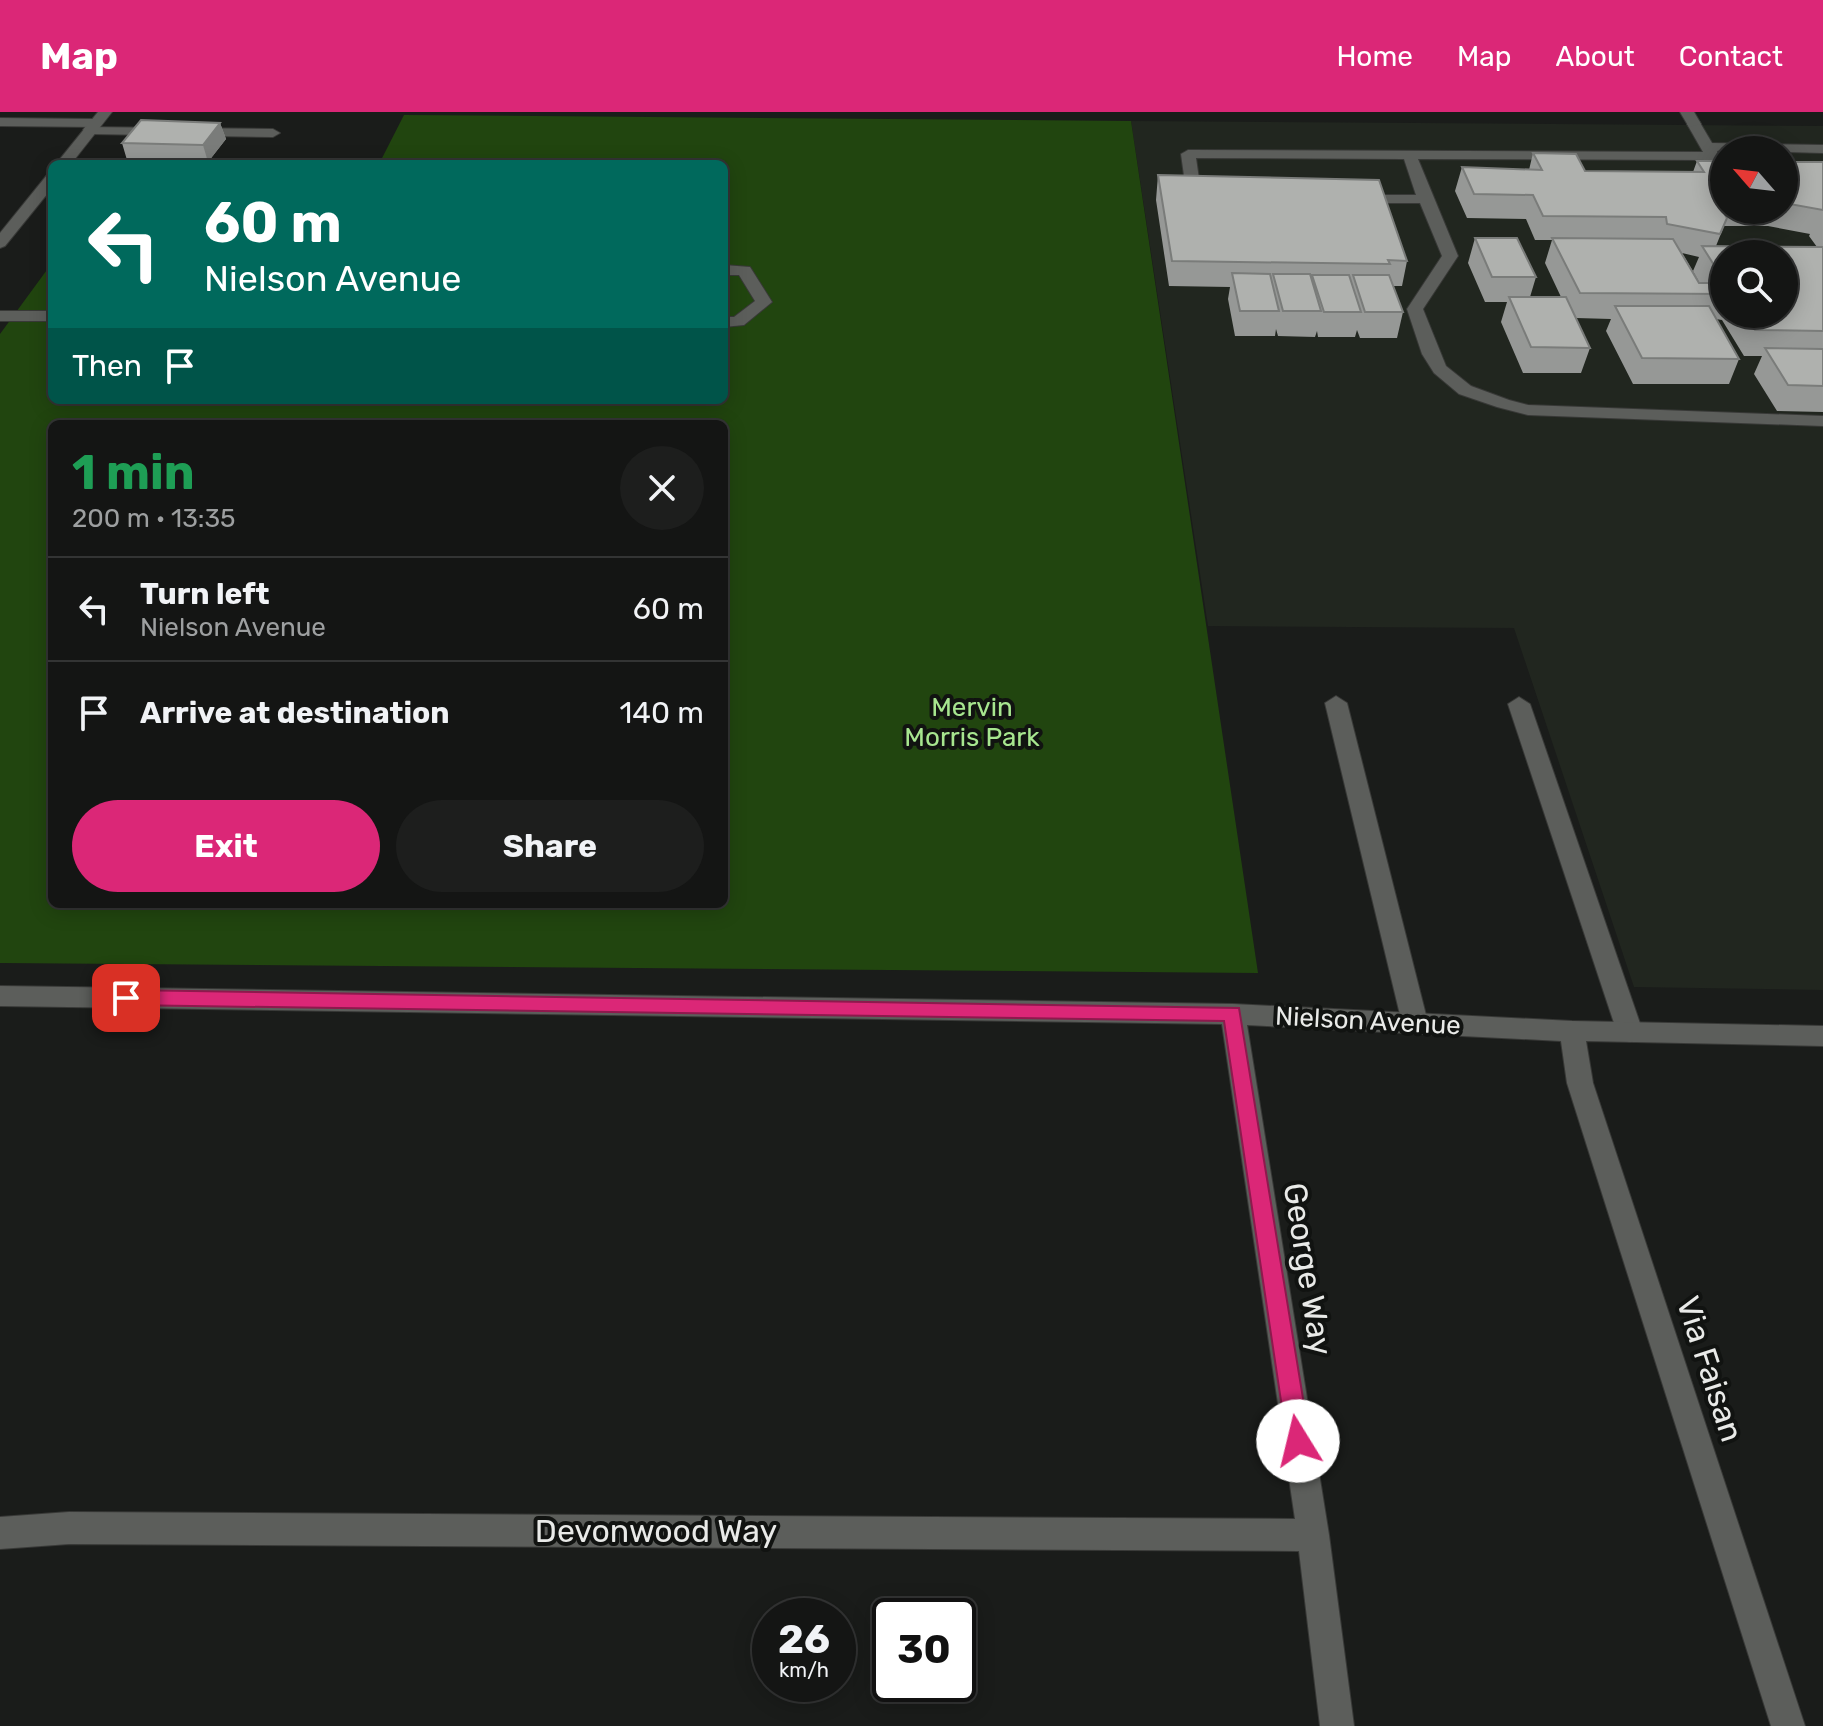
<!DOCTYPE html>
<meta charset="utf-8">
<style>
body{margin:0;font-family:Rubik,sans-serif;background:#1d1e1d;color:#f1f3f6;height:100vh;display:flex;flex-direction:column;font-size:30px;white-space:nowrap}
*{box-sizing:border-box;margin:0}
p{font-size:26px;color:#9d9fa0}
.icon{flex:none;width:44px;height:44px;fill:none;stroke:currentColor;stroke-width:2;stroke-linecap:round;stroke-linejoin:round}
.map{position:relative;flex:1;overflow:hidden}
.side{position:absolute;left:48px;top:308px;width:680px;height:488px;display:flex;flex-direction:column;background:#141514;border-radius:12px;box-shadow:0 4px 20px #0003,0 0 0 2px #333434}
.side>*{flex:none}
.top-card{position:absolute;left:48px;top:48px;width:680px;height:244px;border-radius:12px;box-shadow:0 4px 20px #0003,0 0 0 2px #333434;background:#00695c;color:#fff;overflow:hidden}
.needle{width:52px;rotate:298deg}
.tools{position:absolute;left:1710px;top:24px;display:grid;gap:16px}
.tools a{display:grid;place-items:center;width:88px;height:88px;border-radius:50%;background:#141514;box-shadow:0 4px 20px #0003,0 0 0 2px #333434;font-size:40px}
.speed{position:absolute;left:752px;top:1486px;display:flex;gap:16px;font-size:40px;font-weight:700;text-align:center}
.speed>*{display:grid;place-content:center;width:104px;height:104px;border-radius:50%;background:#141514;box-shadow:0 4px 20px #0003,0 0 0 2px #333434;line-height:1}
.speed small{font-size:20px;font-weight:400}
.speed .limit{border:4px solid #111;border-radius:12px;background:#fff;color:#111}
.pin{position:absolute;display:grid;place-items:center;width:68px;height:68px;color:#fff;margin:-34px;border-radius:16px;box-shadow:0 4px 12px #0006}
.me{position:absolute;width:88px;margin:-44px;rotate:351deg;stroke-linejoin:round;filter:drop-shadow(0 0 6px #0008)}
.turn{display:flex;align-items:center;gap:28px;height:168px;padding:0 24px;font-size:36px}
.turn .icon{width:104px;height:104px;stroke-width:2.5}
.turn b{display:block;font-size:56px;line-height:68px}
.then{display:flex;align-items:center;height:76px;padding:0 24px;background:#0003;gap:16px;font-size:30px}
.round{display:grid;place-items:center;flex:none;width:84px;height:84px;border-radius:42px;background:#1d1e1d}
.summary{display:flex;align-items:center;justify-content:space-between;height:136px;padding:0 24px}
h1{font-size:48px;font-weight:700;line-height:60px;color:#1e9e55}
.action{display:flex;gap:16px;margin-top:auto;padding:16px 24px}
.action a{flex:1;height:92px;border-radius:48px;background:#db2777;color:#fff;font-size:32px;font-weight:700;line-height:92px;text-align:center}
.action a+a{background:#1d1e1d;color:#f1f3f6}
ul{padding:0;list-style:none}
li{display:flex;align-items:center;gap:24px;height:104px;padding:0 24px;border-top:2px solid #333434}
li div{flex:1}
li b{display:block;font-size:30px}
li em{font-style:normal}
header{display:flex;align-items:center;gap:48px;box-sizing:border-box;height:112px;padding:0 40px;background:#db2777;color:#fff}
header strong{font-size:38px}
nav{display:flex;gap:44px;margin-inline-start:auto;font-size:28px}
.map>svg:first-child{display:block}
.built{fill:#21261f;fill-rule:evenodd}
.green{fill:#21450f;fill-rule:evenodd}
.lines{fill:none;stroke-linecap:round;stroke-linejoin:round}
.lane-casing{stroke:#383937;stroke-width:2}
.street-casing{stroke:#383937;stroke-width:2}
.secondary-casing{stroke:#383937;stroke-width:2}
.lane{fill:#5c5e5b;fill-rule:evenodd}
.street{fill:#5c5e5b;fill-rule:evenodd}
.secondary{fill:#5c5e5b;fill-rule:evenodd}
.wall{fill:#969896;fill-rule:evenodd}
.shaded-wall{fill:#7a7c7a}
.building{fill:#afb1ae;stroke:#7a7c7a;stroke-width:2}
.route{fill:#db2777;stroke:#8e194d;stroke-width:2}
.labels{text-anchor:middle;dominant-baseline:central;stroke-width:8;stroke-linejoin:round;paint-order:stroke}
.park-label{font-size:26px;fill:#a7e68f;stroke:#111311}
.street-label{font-size:26px;fill:#e9eae8;stroke:#111311}
.near-street-label{font-size:32px;fill:#e9eae8;stroke:#111311}
</style>
<header>
<strong>Map</strong>
<nav><a>Home</a><a>Map</a><a>About</a><a>Contact</a></nav>
</header>
<div class="map">
<svg width="1823" height="1614" viewBox="0 0 1823 1614">
<rect width="100%" height="100%" fill="#1a1c1a"/>
<!-- built -->
<path class="built" d="M1131,9L1823,14V878L1634,875L1514,516L1208,514ZM1724,38H1784V98H1724ZM1724,142H1784V202H1724Z"/>
<!-- green -->
<path class="green" d="M404,3L1131,9L1258,861L0,851V222L52,151V288H724V52H379ZM52,312H724V792H52Z"/>
<g class="lines">
<defs>
<path id="lane" d="M1694,8L1699,9L1712,31L1823,33V41L1724,38L1717,39L1720,44L1713,48L1418,47L1458,144L1423,197L1446,254L1471,274L1509,288L1528,293L1823,304V314L1528,303L1497,295L1459,282L1434,261L1422,242L1407,197L1442,144L1420,91H1355L1348,87L1355,83H1416L1404,47L1196,46L1201,81L1213,86L1206,90L1187,85L1181,42L1188,38L1703,40L1687,12Z
M85,15L273,17L280,21L273,25L90,22L83,18Z
M724,153L750,155L772,190L744,213L724,215V205H734L755,189L739,163H724Z
M0,199H52V209H0Z
M1336,584L1347,591L1428,911L1424,918L1415,921L1406,918L1402,911L1325,591Z
M1519,585L1530,592L1643,920L1639,927L1630,930L1621,927L1617,920L1508,592Z"/>
<path id="street" d="M1680,0H1694L1701,12L1689,15Z
M0,6L96,7L103,11L96,15L0,14Z
M0,874L1233,892L1572,909L1823,914V934L1586,929L1593,971L1805,1614H1771L1567,971L1561,929L1247,913L1329,1423L1354,1614H1320L1299,1439L69,1432L0,1437V1405L69,1400L1295,1407L1222,912L0,894Z"/>
<path id="secondary" d="M98,0H112L71,52H56Z
M52,62V76L5,134L0,136V121L47,63Z"/>
</defs>
<!-- lane casing -->
<use href="#lane" class="lane-casing"/>
<!-- street casing -->
<use href="#street" class="street-casing"/>
<!-- secondary casing -->
<use href="#secondary" class="secondary-casing"/>
<!-- lane -->
<use href="#lane" class="lane"/>
<!-- street -->
<use href="#street" class="street"/>
<!-- secondary -->
<use href="#secondary" class="secondary"/>
</g>
<!-- wall -->
<path class="wall" d="M220,11L226,27L208,50L127,48L122,31Z
M1533,41L1585,59L1693,60L1697,49H1724V98H1784V50H1823V300L1777,299L1754,262L1762,244H1744L1722,208L1716,207L1739,247L1729,272H1633L1606,219L1611,207L1576,206L1590,236L1581,261H1523L1501,210L1507,190H1485L1468,151L1475,126L1536,165L1530,185H1561L1545,151L1552,128H1535L1526,107L1467,106L1455,79L1462,55L1529,58ZM1724,114H1768L1810,122L1809,124L1817,135L1716,134ZM1682,141L1699,145L1693,159L1700,171ZM1724,142L1784,202H1724Z
M1158,63L1407,149L1402,174H1393L1403,200L1397,226H1360L1357,218L1355,225H1318L1317,219L1315,225L1278,224L1276,217L1275,224H1235L1228,187L1230,175L1169,174L1156,88Z"/>
<!-- shaded-wall -->
<path class="shaded-wall" d="M220,11L226,27L208,50L203,33Z"/>
<!-- building -->
<path class="building" d="M141,8L220,11L203,33L122,31Z
M1533,41L1576,42L1585,59L1704,60L1697,49H1724V89H1716L1727,106L1720,122L1667,112L1666,105L1543,104L1533,83L1474,82L1462,55L1542,58Z
M1784,50H1823V98L1784,91Z
M1158,63L1379,68L1407,149L1388,148L1390,152L1172,149Z
M1475,126H1517L1536,165H1492Z
M1552,126L1673,127L1699,171H1724V182L1580,181Z
M1702,134L1823,135V219L1755,218L1744,202H1784V142H1724V169Z
M1232,161L1270,162L1279,199H1240Z
M1273,162H1310L1321,199H1283Z
M1312,163H1349L1361,200H1324Z
M1353,163H1389L1403,200H1365Z
M1509,185H1566L1590,236L1531,235Z
M1615,194H1709L1739,247L1642,246Z
M1765,236L1823,237V274L1788,273Z"/>
<!-- route -->
<path class="route" d="M126,878L1239,896L1310,1329L1306,1337L1298,1340L1290,1337L1287,1329L1224,909L126,893L117,886Z"/>
<g class="labels">
<!-- park labels -->
<g class="park-label">
<text x="972" y="595">Mervin<tspan x="972" dy="30">Morris Park</tspan></text>
</g>
<!-- street labels -->
<g class="street-label">
<text transform="translate(1368 909) rotate(3)">Nielson Avenue</text>
</g>
<!-- near-street labels -->
<g class="near-street-label">
<text transform="translate(1308 1157) rotate(81)">George Way</text>
<text transform="translate(1710 1257) rotate(72)">Via Faisan</text>
<text x="656" y="1419">Devonwood Way</text>
</g>
</g>
</svg>
<div class="tools">
<a><svg class="needle" viewBox="-14 -14 28 28"><path d="M0-13l5 13h-10z" fill="#e53935"/><path d="M0 13l5-13h-10z" fill="#9d9fa0"/></svg></a>
<a><svg class="icon" aria-label="search" viewBox="0 0 24 24"><circle cx="10" cy="10" r="6"/><path d="M15 15l6 6"/></svg></a>
</div>
<div class="speed"><div>26<small>km/h</small></div><div class="limit">30</div></div>
<div class="pin" style="left:126px;top:886px;background:#d93025"><svg class="icon" aria-label="arrive" viewBox="0 0 24 24"><path d="M6 21V4h12l-3 4 3 4H6"/></svg></div>
<svg class="me" style="left:1298px;top:1329px" viewBox="-20 -20 40 40"><circle r="19" fill="#fff"/><path d="M0-13L10 11 0 6-10 11z" fill="#db2777"/></svg>
<div class="top-card">
<div class="turn"><svg class="icon" aria-label="left" viewBox="0 0 24 24"><path d="M17 20v-9H6M10 6l-5 5 5 5"/></svg><div><b>60 m</b>Nielson Avenue</div></div>
<div class="then">Then<svg class="icon" aria-label="arrive" viewBox="0 0 24 24"><path d="M6 21V4h12l-3 4 3 4H6"/></svg></div>
</div>
<section class="side">
<div class="summary"><div><h1>1 min</h1><p>200 m · 13:35</p></div><a class="round"><svg class="icon" aria-label="close" viewBox="0 0 24 24"><path d="M6 6l12 12M18 6L6 18"/></svg></a></div>
<ul>
<li><svg class="icon" aria-label="left" viewBox="0 0 24 24"><path d="M17 20v-9H6M10 6l-5 5 5 5"/></svg><div><b>Turn left</b><p>Nielson Avenue</p></div><em>60 m</em></li>
<li><svg class="icon" aria-label="arrive" viewBox="0 0 24 24"><path d="M6 21V4h12l-3 4 3 4H6"/></svg><div><b>Arrive at destination</b></div><em>140 m</em></li>
</ul>
<div class="action"><a>Exit</a><a>Share</a></div>
</section>
</div>
